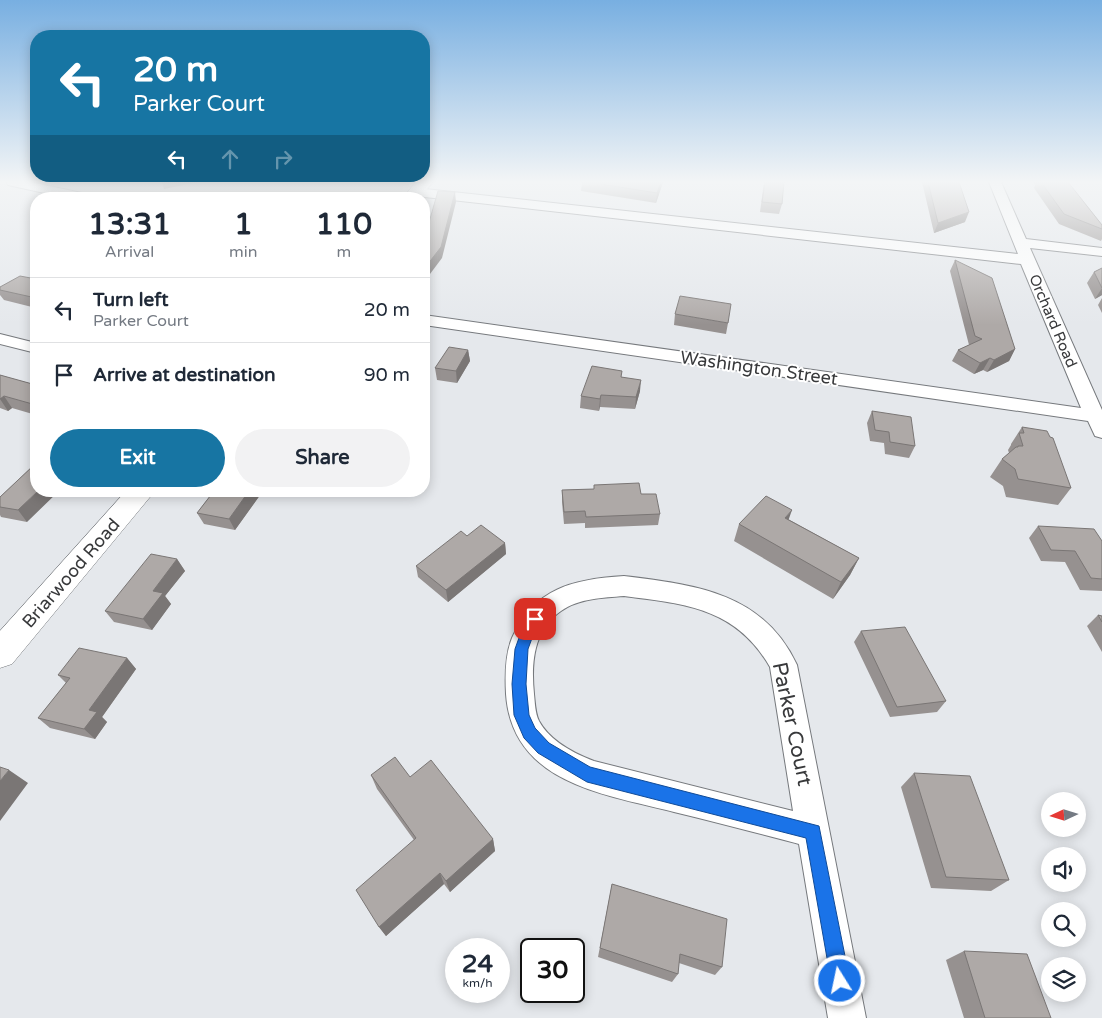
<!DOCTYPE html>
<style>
body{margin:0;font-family:"Varela Round",sans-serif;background:#f2f2f3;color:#1f2937;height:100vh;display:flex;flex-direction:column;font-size:19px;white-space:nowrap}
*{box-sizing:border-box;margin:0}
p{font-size:16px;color:#747a83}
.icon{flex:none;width:28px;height:28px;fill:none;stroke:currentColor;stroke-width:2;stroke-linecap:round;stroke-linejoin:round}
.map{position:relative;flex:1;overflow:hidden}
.sheet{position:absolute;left:30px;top:192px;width:400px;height:305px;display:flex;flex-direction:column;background:#fff;border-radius:20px;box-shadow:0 2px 12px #0003}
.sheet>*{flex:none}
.banner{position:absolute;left:30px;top:30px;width:400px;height:152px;border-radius:20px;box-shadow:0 2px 12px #0003;background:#1775a3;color:#fff;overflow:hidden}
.needle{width:32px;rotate:266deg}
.controls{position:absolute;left:1041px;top:792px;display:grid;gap:10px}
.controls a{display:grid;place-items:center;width:45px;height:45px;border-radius:50%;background:#fff;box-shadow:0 2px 12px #0003;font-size:25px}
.speed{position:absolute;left:445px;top:938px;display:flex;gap:10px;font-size:25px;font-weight:700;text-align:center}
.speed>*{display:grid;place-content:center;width:65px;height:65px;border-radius:50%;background:#fff;box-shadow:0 2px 12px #0003;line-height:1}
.speed small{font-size:12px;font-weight:400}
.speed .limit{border:2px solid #111;border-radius:8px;background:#fff;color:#111}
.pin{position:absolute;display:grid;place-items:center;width:42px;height:42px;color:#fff;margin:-21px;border-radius:10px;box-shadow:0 2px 8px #0006}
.me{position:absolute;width:55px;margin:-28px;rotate:350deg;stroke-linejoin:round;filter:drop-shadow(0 0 4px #0008)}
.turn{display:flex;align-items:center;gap:18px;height:105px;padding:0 20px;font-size:22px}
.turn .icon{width:65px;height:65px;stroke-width:2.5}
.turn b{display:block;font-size:35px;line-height:42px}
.lanes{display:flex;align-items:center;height:48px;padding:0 20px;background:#0003;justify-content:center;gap:25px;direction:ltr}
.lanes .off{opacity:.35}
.eta{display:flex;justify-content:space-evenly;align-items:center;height:85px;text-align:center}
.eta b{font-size:30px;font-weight:700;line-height:35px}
.primary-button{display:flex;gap:10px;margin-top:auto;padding:10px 20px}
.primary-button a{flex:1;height:58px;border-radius:30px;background:#1775a3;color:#fff;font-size:20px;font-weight:700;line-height:58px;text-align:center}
.primary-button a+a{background:#f2f2f3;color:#1f2937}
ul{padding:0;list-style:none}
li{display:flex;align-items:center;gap:15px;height:65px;padding:0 20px;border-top:1px solid #e0e1e3}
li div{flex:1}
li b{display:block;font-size:19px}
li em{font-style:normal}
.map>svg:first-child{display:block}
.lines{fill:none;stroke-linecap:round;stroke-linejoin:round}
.minor-casing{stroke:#76797d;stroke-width:2}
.tertiary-casing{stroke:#76797d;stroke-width:1}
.minor{fill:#fff;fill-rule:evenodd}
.tertiary{fill:#fff;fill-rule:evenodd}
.wall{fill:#969190}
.shaded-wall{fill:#7a7675}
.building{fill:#aea9a7;stroke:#7a7675}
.route{fill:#1a73e8;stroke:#114b97}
.labels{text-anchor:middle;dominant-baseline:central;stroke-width:4;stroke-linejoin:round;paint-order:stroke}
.far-street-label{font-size:15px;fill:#38393b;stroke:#fff}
.street-label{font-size:18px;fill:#38393b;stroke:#fff}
.near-street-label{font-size:21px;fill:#38393b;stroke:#fff}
</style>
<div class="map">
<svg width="1102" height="1018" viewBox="0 0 1102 1018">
<rect width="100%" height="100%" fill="#e5e8ec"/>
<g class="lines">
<defs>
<path id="minor" d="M6,182H31L91,195L97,199H72L8,185Z
M989,182H1001L1026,239L1102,248V256L1030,248L1102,410V438L1095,436L1088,421L424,325V315L1081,408L1021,264L416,196L410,192L416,188L1018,254Z
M0,334L36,343V353L0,344Z
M624,576C695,585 763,592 797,665L866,1018H828L799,844C757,833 716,822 674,812C603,794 512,783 506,694C505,675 505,655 512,638C534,588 574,579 624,576ZM624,596C686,604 736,608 770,667L793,811L594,761C573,753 550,741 539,721C535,713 535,703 534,694C531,664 533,630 561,611C579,598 603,598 624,596Z"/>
<path id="tertiary" d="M416,182H433L419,199H402Z
M126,491H155L12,664L0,668V631Z"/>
</defs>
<!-- minor casing -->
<use href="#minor" class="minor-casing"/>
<!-- tertiary casing -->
<use href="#tertiary" class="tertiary-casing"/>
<!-- minor -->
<use href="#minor" class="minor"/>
<!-- tertiary -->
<use href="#tertiary" class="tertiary"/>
</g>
<!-- wall -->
<path class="wall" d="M582,182H663L656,203L581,191Z
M764,182H784L782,204L779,214L760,212Z
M922,182H959L965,222L934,233Z
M1033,182H1068L1102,225V239L1101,241L1059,224L1034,188L1035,185Z
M955,260L1015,349L1009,361L987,372L983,370L974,374L952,361L958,350L969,345L950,271Z
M1102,268V295L1095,299L1087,283L1094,272Z
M36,279V308L4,300L0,295V287Z
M1102,298V313L1098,305Z
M675,314L728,323L726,334L674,325Z
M468,350L470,361L457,383L437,380L435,368Z
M0,375L36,385V415L12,408L8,411L0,408Z
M622,377L640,391L635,409L600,407L599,411L580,408L581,396Z
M872,411L915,446L909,458L885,454L884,443L870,441L867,423Z
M1022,427L1050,437L1071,488L1058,505L1006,497L1003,486L990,477L1002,459L1009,453L1008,450L1011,445V444Z
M34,465L27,522L1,517L0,515V497Z
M594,485L641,494L660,514L658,525L585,528V523L564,524L562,502V490L594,489Z
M213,491H263L235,530L204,524L197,513L213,492Z
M788,519L859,558L850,575L833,599L734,541L739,524Z
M1038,526L1102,541V591L1080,590L1065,562L1041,561L1029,538Z
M467,536L505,543L506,554L448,602L418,577L416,566Z
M177,559L185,571L165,596L171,604L152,630L114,622L105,611Z
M1098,615L1102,616V652L1087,626Z
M861,631L946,701L937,712L890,717L854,642Z
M127,658L136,669L102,717L107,722L95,739L50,728L38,718L66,683L58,675Z
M914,773L1009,880L991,891L931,888L901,787Z
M371,775L410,777L493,839L495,851L450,892L444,884L386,936L379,927L414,840L377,789Z
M612,884L722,967L715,975L679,963L678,974L672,982L598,957Z
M964,951L1051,1018H964L946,960Z"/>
<!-- shaded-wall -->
<path class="shaded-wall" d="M162,182H198L164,189Z
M661,182H663L656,203L657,193Z
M455,192L456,202L442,258L424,282V269Z
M969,212L965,222L934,233L938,223Z
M1102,288V295L1095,299Z
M1015,349L1009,361L987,372L994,360Z
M468,350L470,361L457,383L456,371Z
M990,358L983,370L974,374L980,363Z
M641,380L640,391L635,409L636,397Z
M601,395L600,407L599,411L600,399Z
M4,396L12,408L8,411L0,399Z
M38,491H59L27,522L18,510Z
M249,491H263L235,530L229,519Z
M792,510L786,527L785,518Z
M505,543L506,554L448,602L446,590Z
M859,558L850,575L833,599L841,582Z
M177,559L185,571L165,596L171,604L152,630L143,619L153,591Z
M127,658L136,669L102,717L107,722L95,739L84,729L89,710Z
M9,770L28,783L0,821V781Z
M493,839L495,851L450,892L446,881Z
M440,873L444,884L386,936L379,927Z"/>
<!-- building -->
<path class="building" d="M588,182H661L657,193Z
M765,182H784L782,204L762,202Z
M928,182H959L969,212L938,223Z
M1041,182H1068L1102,225V229L1064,214Z
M438,191L455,192L441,247L424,269V240Z
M955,260L992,278L1015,349L994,360L990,358L980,363L958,350L982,339L975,336Z
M1102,268V288L1094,272Z
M20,276L36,279V298L0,290V287Z
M680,296L731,304L728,323L675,314Z
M449,347L468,350L456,371L435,368Z
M592,366L622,371L621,377L641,380L636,397L601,395L600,399L581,396Z
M0,375L36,385V405L4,396L0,399Z
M872,411L911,417L915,446L890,442L889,432L875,430Z
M1022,427L1047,431L1050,437L1053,438L1071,488L1018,479L1015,469L1002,459L1016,447H1018V446H1023L1019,433H1024Z
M34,465L36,466V491H38L18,510L0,507V497Z
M639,483L641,494H656L660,514L586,517L585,511L564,512L562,490L594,489V485Z
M214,491H249L229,519L197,513Z
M766,496L792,510L785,518L859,558L841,582L739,524Z
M481,525L505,543L446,590L416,566L461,531L467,536Z
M1038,526L1094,529L1102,541V579L1091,578L1075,551L1051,550Z
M151,554L177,559L153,591L163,593L143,619L105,611Z
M1098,615L1102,616V622Z
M905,627L946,701L897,707L861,631Z
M79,648L127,658L89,710L97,712L84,729L38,718L70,678L58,675Z
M395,757L410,777L431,760L493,839L446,881L440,873L379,927L356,890L416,838L371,775Z
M0,767L9,770L0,781Z
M914,773L970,776L1009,880L946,877Z
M612,884L727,919L722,967L680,954L678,974L600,948Z
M964,951L1027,954L1051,1018H985Z"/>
<!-- sky -->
<linearGradient id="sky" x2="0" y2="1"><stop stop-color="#78afe1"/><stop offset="0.56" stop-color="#f3f5f6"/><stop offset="1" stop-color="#f3f5f6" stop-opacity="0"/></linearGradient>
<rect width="1102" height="325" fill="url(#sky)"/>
<!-- route -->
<path class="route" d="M535,614L542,619L535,630L528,649L526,684L529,715L535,728L549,743L590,767L819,826L850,981L847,987L840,990L834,987L831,981L806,838L587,782L538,753L524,738L514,715L512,684L515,649L524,624L531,615Z"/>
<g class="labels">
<!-- far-street labels -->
<g class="far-street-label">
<text transform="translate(1053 321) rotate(67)">Orchard Road</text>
</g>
<!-- street labels -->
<g class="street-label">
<text transform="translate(759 368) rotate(8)">Washington Street</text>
<text transform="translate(71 573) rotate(-49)">Briarwood Road</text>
</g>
<!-- near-street labels -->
<g class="near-street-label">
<text transform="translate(792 724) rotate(78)">Parker Court</text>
</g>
</g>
</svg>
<div class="controls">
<a><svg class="needle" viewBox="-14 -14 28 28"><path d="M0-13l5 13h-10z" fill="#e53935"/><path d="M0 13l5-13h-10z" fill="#747a83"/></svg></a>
<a><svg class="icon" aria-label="sound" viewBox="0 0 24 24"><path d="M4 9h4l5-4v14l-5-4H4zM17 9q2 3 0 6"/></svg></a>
<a><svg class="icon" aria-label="search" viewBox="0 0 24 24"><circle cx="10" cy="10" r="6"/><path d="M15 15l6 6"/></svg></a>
<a><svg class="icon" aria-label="layers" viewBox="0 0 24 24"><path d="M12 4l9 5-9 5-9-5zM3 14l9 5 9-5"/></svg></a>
</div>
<div class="speed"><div>24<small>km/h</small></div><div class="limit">30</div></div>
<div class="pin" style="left:535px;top:619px;background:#d93025"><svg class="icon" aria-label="arrive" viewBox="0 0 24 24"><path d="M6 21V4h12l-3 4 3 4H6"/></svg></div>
<svg class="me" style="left:840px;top:981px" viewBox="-20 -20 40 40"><circle r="17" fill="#1a73e8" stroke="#fff" stroke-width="3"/><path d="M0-11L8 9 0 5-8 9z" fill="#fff"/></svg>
<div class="banner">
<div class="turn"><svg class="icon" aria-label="left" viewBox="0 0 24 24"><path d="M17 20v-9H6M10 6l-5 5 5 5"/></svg><div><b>20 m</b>Parker Court</div></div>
<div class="lanes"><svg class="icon" aria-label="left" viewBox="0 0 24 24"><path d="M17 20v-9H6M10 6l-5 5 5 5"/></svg><svg class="icon off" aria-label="ahead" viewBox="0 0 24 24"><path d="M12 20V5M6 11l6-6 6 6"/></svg><svg class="icon off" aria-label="right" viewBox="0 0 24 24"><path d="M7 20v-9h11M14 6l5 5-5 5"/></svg></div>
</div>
<section class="sheet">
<div class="eta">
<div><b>13:31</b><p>Arrival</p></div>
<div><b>1</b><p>min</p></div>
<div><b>110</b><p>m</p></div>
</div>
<ul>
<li><svg class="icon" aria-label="left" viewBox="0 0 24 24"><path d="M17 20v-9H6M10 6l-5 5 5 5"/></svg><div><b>Turn left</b><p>Parker Court</p></div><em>20 m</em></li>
<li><svg class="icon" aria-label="arrive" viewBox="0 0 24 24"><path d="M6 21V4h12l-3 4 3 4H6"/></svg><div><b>Arrive at destination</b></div><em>90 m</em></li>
</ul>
<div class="primary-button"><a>Exit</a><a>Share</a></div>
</section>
</div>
